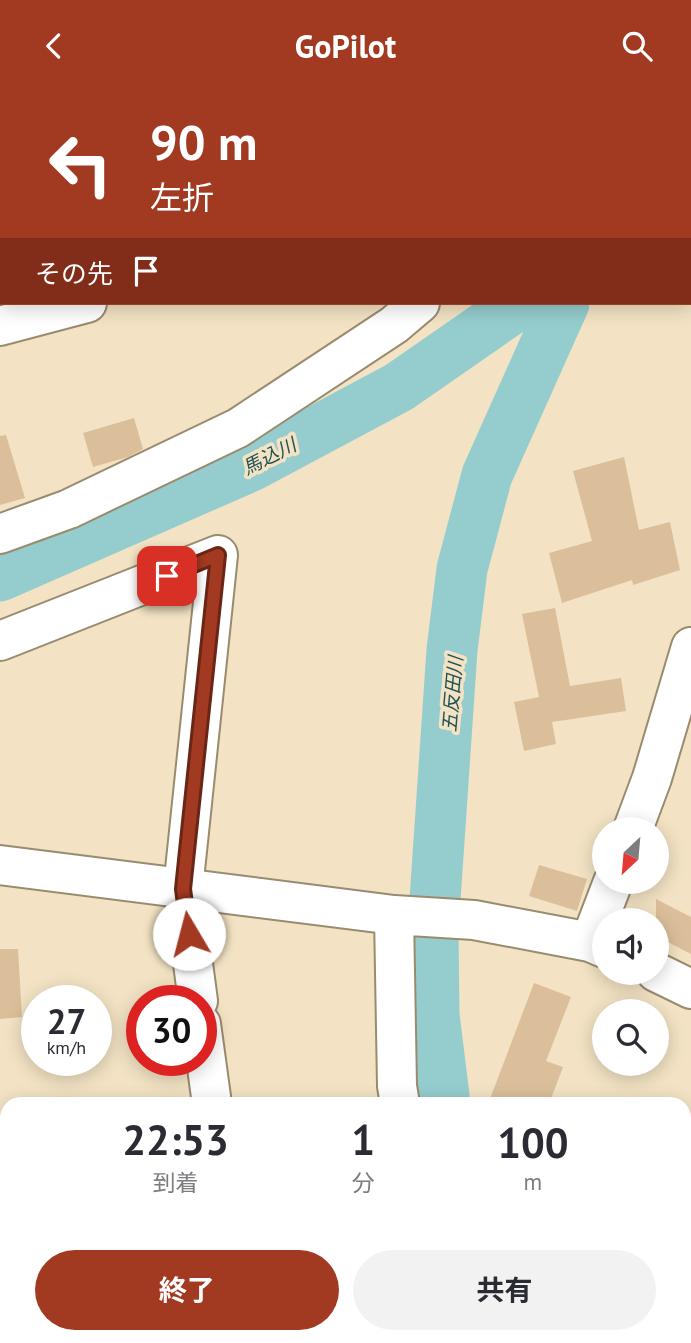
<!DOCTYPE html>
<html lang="ja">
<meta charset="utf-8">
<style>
body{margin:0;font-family:"PT Sans","Noto Sans JP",sans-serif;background:#f2f2f3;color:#2b2b33;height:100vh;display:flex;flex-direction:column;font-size:26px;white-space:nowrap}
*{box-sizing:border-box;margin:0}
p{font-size:23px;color:#7c7c81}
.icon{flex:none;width:38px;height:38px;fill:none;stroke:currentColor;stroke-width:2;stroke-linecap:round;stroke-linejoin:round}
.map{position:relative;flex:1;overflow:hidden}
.side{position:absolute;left:0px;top:1006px;width:691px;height:247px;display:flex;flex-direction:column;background:#fff;border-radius:21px 21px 0 0;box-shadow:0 4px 18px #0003}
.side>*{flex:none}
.top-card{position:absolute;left:0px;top:0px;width:691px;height:214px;box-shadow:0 4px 18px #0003;background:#a23921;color:#fff;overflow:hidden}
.needle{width:46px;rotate:206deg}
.tools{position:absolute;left:592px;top:726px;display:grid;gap:14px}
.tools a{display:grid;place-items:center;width:77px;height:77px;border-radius:50%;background:#fff;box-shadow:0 4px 18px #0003;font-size:35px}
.speed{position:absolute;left:21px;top:894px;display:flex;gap:14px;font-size:35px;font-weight:700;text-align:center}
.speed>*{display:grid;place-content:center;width:91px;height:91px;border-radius:50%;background:#fff;box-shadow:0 4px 18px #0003;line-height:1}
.speed small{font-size:18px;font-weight:400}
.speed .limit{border:10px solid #d22;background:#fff;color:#111}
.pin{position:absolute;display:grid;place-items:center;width:60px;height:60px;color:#fff;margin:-30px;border-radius:14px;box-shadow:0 4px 10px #0006}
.me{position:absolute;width:77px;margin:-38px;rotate:352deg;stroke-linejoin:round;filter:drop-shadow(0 0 5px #0008)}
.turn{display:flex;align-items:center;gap:24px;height:147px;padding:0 35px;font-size:32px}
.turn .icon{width:91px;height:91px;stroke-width:2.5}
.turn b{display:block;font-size:49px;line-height:60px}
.then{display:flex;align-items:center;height:66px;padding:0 35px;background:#0003;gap:14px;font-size:26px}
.eta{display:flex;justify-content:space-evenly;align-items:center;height:119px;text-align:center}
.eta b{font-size:42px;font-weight:700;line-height:49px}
.action{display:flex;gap:14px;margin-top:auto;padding:14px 35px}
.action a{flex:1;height:80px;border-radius:42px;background:#a23921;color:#fff;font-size:28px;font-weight:700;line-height:80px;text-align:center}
.action a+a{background:#f2f2f3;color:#2b2b33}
header{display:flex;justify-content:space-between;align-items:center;height:91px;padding:0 35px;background:#a23921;color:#fff;font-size:32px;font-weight:700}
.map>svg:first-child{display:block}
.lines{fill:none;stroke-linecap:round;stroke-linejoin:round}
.river{stroke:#95cdce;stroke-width:51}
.building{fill:#dabf9a}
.minor-casing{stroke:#998b6e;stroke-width:42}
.minor{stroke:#fff;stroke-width:38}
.route-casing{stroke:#692515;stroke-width:18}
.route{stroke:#a23921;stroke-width:12}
.labels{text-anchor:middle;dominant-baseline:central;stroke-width:7;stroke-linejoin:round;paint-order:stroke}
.water-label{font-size:19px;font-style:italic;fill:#215253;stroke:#f3e3c4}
</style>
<header><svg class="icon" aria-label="back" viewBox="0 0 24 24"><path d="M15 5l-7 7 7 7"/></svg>GoPilot<svg class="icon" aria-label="search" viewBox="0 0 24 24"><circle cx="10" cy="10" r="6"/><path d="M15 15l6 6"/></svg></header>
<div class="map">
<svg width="691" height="1252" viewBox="0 0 691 1252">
<rect width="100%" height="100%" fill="#f3e3c4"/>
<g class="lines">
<!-- river -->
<path class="river" d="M690,23L691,21
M0,485L251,375L399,296L520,212
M445,1013L434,924L433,838L452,559L462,478L487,384L564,212
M482,1246L483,1252"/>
</g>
<!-- building -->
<path class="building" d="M134,327L143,358L128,366L93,376L83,342Z
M6,344L25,407L0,414V345Z
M624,366L639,439L670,431L680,479L633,494L632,489L562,512L549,462L592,450L573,380Z
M555,517L570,595L621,587L626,620L552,631L556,653L524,660L514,611L539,606L522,523Z
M539,774L587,788L577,820L529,805Z
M656,808L691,826V863L656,845Z
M0,858H18L22,926L0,928Z
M534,892L571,906L546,970L563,976L549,1013H488Z"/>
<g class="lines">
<defs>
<path id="minor" d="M46,0L47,2
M488,0V2
M643,2L645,0
M0,235L87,212
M0,443L69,418L238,337L394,234L420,212
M0,550L218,464L183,798L198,910
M633,738L652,687L691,556
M0,774L394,824L474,829L590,851L604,857
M394,824L397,995L400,1013
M590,851L613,791
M656,881L691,898
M201,933L212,1013
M0,1111L7,1139
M237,1246L238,1252
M437,1246L438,1252
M8,1252L9,1246"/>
</defs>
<!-- minor casing -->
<use href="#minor" class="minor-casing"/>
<!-- minor -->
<use href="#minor" class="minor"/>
</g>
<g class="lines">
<defs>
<path id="route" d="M167,485L218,464L183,798L189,843"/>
</defs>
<!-- route casing -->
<use href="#route" class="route-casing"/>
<!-- route -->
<use href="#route" class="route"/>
</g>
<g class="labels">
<!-- water labels -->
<g class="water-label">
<text transform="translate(269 365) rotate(-27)">馬込川</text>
<text transform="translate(452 603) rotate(-85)">五反田川</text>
</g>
</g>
</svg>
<div class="tools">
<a><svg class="needle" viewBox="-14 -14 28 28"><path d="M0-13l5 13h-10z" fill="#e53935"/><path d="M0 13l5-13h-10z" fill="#7c7c81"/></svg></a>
<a><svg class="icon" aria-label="sound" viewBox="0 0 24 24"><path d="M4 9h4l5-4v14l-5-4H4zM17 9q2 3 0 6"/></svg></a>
<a><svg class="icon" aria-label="search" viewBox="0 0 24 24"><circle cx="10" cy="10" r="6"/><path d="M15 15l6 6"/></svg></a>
</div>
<div class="speed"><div>27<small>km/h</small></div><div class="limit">30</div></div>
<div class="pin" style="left:167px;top:485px;background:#d93025"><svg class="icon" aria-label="arrive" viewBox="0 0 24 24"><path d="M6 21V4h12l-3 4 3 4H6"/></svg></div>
<svg class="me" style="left:189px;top:843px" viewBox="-20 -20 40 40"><circle r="19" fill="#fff"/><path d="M0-13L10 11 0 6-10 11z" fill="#a23921"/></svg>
<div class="top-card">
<div class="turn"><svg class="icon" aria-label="left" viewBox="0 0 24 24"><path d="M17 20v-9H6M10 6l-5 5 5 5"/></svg><div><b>90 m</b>左折</div></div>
<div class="then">その先<svg class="icon" aria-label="arrive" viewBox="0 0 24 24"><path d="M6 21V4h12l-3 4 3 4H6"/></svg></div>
</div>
<section class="side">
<div class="eta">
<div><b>22:53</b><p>到着</p></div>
<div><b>1</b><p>分</p></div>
<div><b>100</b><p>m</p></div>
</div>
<div class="action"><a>終了</a><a>共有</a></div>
</section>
</div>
